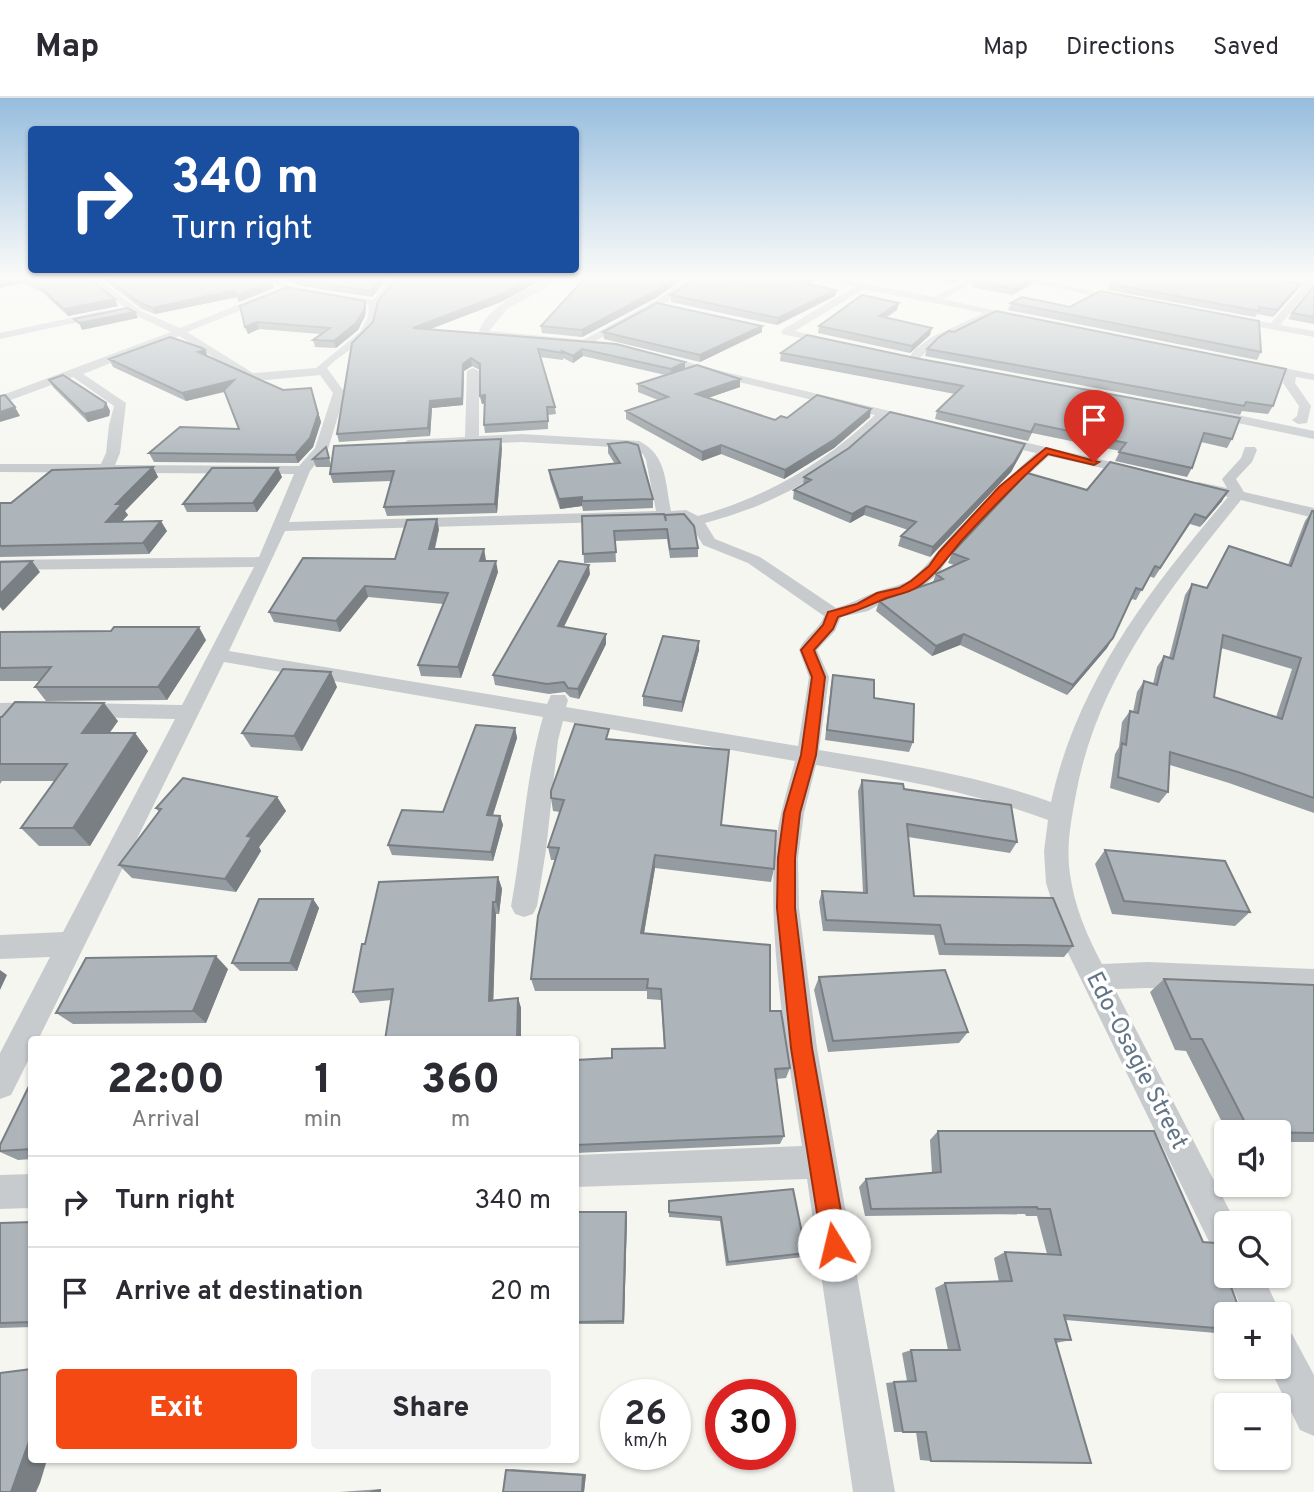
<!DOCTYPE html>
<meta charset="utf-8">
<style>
body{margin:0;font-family:Overpass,sans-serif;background:#f2f2f3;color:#2b2b33;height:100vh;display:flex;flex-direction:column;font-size:26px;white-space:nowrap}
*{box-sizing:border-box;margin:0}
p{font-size:23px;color:#7c7c81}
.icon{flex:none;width:38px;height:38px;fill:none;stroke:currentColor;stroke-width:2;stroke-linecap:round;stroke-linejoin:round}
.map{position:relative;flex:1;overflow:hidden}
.panel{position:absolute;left:28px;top:938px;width:551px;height:427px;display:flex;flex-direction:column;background:#fff;border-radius:7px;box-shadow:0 2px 5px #0004}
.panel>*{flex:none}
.guide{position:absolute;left:28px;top:28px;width:551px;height:147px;border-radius:7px;box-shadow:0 2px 5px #0004;background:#1a4fa0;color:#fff;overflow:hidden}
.fabs{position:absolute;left:1214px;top:1022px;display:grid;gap:14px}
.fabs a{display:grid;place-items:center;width:77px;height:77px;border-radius:7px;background:#fff;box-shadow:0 2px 5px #0004;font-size:35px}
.speed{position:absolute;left:600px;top:1281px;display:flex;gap:14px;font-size:35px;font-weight:700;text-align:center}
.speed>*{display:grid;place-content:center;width:91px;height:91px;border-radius:50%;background:#fff;box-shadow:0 2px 5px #0004;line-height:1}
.speed small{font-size:18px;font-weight:400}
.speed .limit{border:10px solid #d22;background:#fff;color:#111}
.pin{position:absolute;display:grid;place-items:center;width:60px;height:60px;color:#fff;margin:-72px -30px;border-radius:50% 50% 50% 0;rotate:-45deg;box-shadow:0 0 7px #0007}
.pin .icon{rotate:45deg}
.me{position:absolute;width:77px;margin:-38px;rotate:351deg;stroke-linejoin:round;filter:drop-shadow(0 0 5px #0008)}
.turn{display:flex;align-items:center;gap:24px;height:147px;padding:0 28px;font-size:32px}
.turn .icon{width:91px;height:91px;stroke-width:2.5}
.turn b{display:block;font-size:49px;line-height:60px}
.eta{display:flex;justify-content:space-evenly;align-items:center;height:119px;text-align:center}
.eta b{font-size:42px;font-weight:800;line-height:49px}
.cta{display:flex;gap:14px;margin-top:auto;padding:14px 28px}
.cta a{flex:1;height:80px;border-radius:7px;background:#f44913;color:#fff;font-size:28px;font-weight:800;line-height:80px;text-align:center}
.cta a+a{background:#f2f2f3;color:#2b2b33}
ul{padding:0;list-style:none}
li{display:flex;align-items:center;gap:21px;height:91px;padding:0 28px;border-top:2px solid #e1e1e2}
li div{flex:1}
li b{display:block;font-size:26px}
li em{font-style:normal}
header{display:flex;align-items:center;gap:42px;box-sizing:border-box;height:98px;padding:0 35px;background:#fff;border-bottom:2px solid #e1e1e2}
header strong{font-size:33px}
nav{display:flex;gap:38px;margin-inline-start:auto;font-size:24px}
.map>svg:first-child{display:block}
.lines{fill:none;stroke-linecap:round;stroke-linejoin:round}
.street{fill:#c8cbce;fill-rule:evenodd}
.wall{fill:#959ca1;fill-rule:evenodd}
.shaded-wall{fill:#797f83}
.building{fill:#adb5bb;stroke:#797f83;stroke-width:2;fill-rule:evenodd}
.route{fill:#f44913;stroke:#9f2f0c;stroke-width:2}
.labels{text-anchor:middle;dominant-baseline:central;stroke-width:7;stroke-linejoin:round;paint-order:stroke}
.near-street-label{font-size:24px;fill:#627586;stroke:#fff}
</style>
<header>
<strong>Map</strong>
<nav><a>Map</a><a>Directions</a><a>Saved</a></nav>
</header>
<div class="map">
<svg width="1314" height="1394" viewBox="0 0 1314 1394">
<rect width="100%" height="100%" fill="#f6f6f1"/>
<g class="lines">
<!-- street -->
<path class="street" d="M88,180H97L141,213L180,230L263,197H269V201L187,234L253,275L316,270L360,234L368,219L369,207L298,196L260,180H272L300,191L373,202L391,180H400L377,209C380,240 345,251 327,270L345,295L328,351L310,373L289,424L656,413L646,362L643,356L631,350L522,344L403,349L401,346L408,342L465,339L467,273L473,270L479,273V338L522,336L639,343C667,357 665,384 671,413L686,412L698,418C767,399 823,366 875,317L714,278L616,251L479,237C478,212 542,179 564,180L507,211L489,233L583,242L657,202L688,181L700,180L663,206L595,243L617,245L721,273L919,320V326L915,327L887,320C831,374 780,405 705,425L715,441L760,459L836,510C851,506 862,499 876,494C888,489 899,489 911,481C927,469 937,453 951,438C979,409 1006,381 1036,355L988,344V338L993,337L1142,371L1144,374L1137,378L1049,358L1008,395L949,459L939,475L921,490L909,497L887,502L868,513L841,519L835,533L817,552L829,579L819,652C898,665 976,677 1051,704C1077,584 1150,491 1228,399L1193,391L1191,388L1198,384L1227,390L1222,381L1241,360L1245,349H1255L1257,352L1252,364L1236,381L1244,394L1314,410V420L1241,402C1169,491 1097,581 1076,696C1071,723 1066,749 1070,776C1074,807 1087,838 1102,866L1148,864L1314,871V897L1148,890L1115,891L1236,1125H1227V1161L1215,1156L1068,855L1046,785L1044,753L1048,722C970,693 897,681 816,667L804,715L798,760L799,810L817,950L895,1394H853L807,1081L576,1089V1057L802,1048C788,958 769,853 774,762C776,728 786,696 795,663L563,623L558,642L546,752L537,808L533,816L524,819L515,816L511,808C523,746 525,680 543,619L224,564L38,942H32V955L11,997L0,1001V955L50,859L0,861V837L63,834L175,621L80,619L73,617L70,612L73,607L80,605L182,607L254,469L0,472V462L259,459L294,376L0,374V366H101L106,355L109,327L114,308L73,279L0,306V298L171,234L135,217ZM179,238L246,280L267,282L320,277L333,295L315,350L299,368L115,367L120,355L126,305L83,276ZM683,422L690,426L703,447L748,465L824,518C819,532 805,538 799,552L809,579L798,648L566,609L568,602L565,597H551L547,606L229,553L285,433Z
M819,180H835L933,199L971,180H982L943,201L1028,220L1023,223L993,217L939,243L914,265L908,262L914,252L932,239L984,215L864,191L795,233L839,244V248L782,236V232L855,189Z
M1013,180H1030L1129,201L1124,204Z
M1253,180H1273L1314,186V192L1310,191L1280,227L1314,233V239L1226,223L1225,221L1230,218L1271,225L1302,190Z
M103,213L108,216L106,218L0,241V235Z
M1255,264L1314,276V282L1296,279L1295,285L1311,308L1307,325L1298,326L1292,322L1297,318L1299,308L1283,285L1285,276L1251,269V265Z
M1209,311L1314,333V341L1205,318V312Z
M39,604L46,606L49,611L46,616L0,619V605Z
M32,1076V1110L0,1111V1077Z
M1227,1177L1263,1178L1281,1216L1279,1221V1216H1244Z
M1279,1230L1292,1236L1314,1277V1338L1300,1332L1269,1269H1279Z"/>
</g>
<!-- wall -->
<path class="wall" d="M0,180H88L118,208L68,218L42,194L23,185Z
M101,180H265L274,190L239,204L237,199L155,216L142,211Z
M279,180H388L372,199L301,188Z
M397,180H559L540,183L501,204L429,231L616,246L685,270L740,281V289L708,300L775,322L787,320L870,319L834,350L784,381L721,356L702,363L626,321V313L658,302L638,294V286L665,277L583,258L573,265L563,260V262L540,259L555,309L556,316L548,317V331L485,335L484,327L485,305L482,306L480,298V272L472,268L464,273L463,307L432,310L430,338L339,344L337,336L373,224Z
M742,180H818L817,182L808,186L836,192L835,198L777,227L671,204V197L736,183Z
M931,180H965L955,185Z
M1290,180H1314V183Z
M973,183L1032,186L1012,197L972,189Z
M1110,186L1297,192L1273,219L1257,216L1255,219L1108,192Z
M1314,188V226L1288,221L1292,215Z
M656,200L582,239L542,235L541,228Z
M365,203L366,209L365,218L358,232L336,250L315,249L313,242L321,236L259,231L248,236L240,208Z
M1011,205L1261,254L1257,262L1008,212Z
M897,212L886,219L930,237L910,255L818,235L819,228Z
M762,228V234L700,264L604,241L603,234Z
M807,237L1232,341L1227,350L1201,344L1192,370L1187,379L1115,363L1120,353L1032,335L1028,343L935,321L937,313L955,296L780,263L781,255Z
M927,251L1273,308L1268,316L1242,313L1240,317L925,258Z
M205,252L208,259L283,292L311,290L321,324L313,349L298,365L154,364L149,355L239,331L225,294L186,303L113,269L109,261Z
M49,282L106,305L110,313L109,318L88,324L53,289Z
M608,346L653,401V410L583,413L582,408L560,411L550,381L549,372L615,366L608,355Z
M1025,346L1022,354L1011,374L930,459L898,448L901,438L908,432L864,417L850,425L793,401L794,392L803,387L804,379Z
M326,349L331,367L502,350L497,415L387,418L384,409L391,383L333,385L330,376L331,369H316L313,361Z
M153,369L158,379L125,413L128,417L122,423L167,433L149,456L0,459V405H11Z
M282,379L257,414H187L183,406Z
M1087,392L1222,403L1200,429L1190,426L1154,480L1149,478L1136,502L1131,501L1107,550L1067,597L960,547L932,558L876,513L879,503L933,484L936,476L954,467L948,465L952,455Z
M1312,413H1314V715L1229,685L1170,667L1168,694L1159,705L1110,690L1115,656L1119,649L1122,624L1130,613L1133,614L1137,594L1144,583L1153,586L1157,569L1164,558L1169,560L1185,497L1192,486L1206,490L1229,448L1288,467L1305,423ZM1221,550L1292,571L1276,619L1214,599Z
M582,418L665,420L698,450V459L670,460L667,441L615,443L616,464L584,465Z
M439,431L435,451H484L485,463L498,474L461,580L421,578L418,567L443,506L368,499L340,534L274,524L269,514L395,461Z
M590,476L564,529L606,546L579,601L570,599L565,594L549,596L495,587L493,577Z
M0,534L206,542L167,602L46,603L35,589L40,583H0Z
M699,543V552L682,614L643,608V598Z
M833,577L874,600L913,644L909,654L825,642L831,587Z
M337,589L302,653L251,649L242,635Z
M0,619L118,623L109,635H135L148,653L90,748H39L21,730L54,683H2L0,686Z
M515,630L517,640L493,717L500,718L503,727L493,763L392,757L388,747L443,714Z
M610,641L721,727L774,771L771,784L655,770L644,835L770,913L790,970L786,980L776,981L784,1038L780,1046L576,1055V962L612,960L664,950L661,902L647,901V893H535L531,881L556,762H551L548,749L560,714L553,713L551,700Z
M862,682L904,691L1017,744L1010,755L908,739L914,798L1073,848L1064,859L939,857L934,837L823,833L819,804L822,793L863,795L858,693Z
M277,699L286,713L259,749L261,753L236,794L132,780L119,767L159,714L156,710Z
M1105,752L1250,814L1235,828L1112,816L1095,766Z
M498,779L502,791L499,816H496L493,902L518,900L521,910L392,902L360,905L353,894L365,846Z
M313,801L319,810L297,873H240L232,865Z
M228,871L206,925L73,926L56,915Z
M819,879L968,934L959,945L828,954L814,892Z
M1164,881L1314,887V1044H1279V1034H1227L1186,953L1175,952L1150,894Z
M32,982V1061L18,1062L0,1054V1047Z
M938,1033L1227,1216V1236L1066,1222L1071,1242L1056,1245L931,1363L920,1362L916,1334H894L886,1285L894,1284L907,1283L902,1255L911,1252H948L935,1190L945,1185L999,1184L994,1160L1005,1154L1047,1156L1037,1118H1026L1025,1116L865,1118L859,1089L866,1081L932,1075L930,1042Z
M793,1091L806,1155L803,1159L726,1168L720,1123L669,1119V1103Z
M576,1114L627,1119L624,1226H576Z
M32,1124V1229L0,1230V1125Z
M512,1371L586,1376L584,1394L506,1372Z
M381,1391V1394H340Z"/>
<!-- shaded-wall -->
<path class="shaded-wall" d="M16,180H19L23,185L0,190V183Z
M381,180H388L372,199L370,193Z
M533,180H559L540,183L501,204L415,237L413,230Z
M676,180H685L656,200L582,239V232Z
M809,180H818L817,182L798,190L799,184Z
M956,180H965L955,185Z
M1034,180L1032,186L1012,197L1014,191Z
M272,183L274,190L239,204L237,199L155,216L152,210Z
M1300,186L1297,192L1273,219L1277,212Z
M836,192L835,198L777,227L778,220Z
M115,201L118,208L68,218L64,211Z
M365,203L366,209L365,218L358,232L336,250L334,243Z
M899,205L897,212L878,225L879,218Z
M135,214L138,220L82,232L79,225Z
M257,224L259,231L248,236L245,229Z
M762,228V234L700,264V257Z
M932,230L930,237L910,255L912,248Z
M582,251L583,258L573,265V258Z
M205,252L208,259L198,254Z
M471,260L472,268L464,273L463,307L432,310L430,338L428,330L430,303L463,266Z
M685,264V271L671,278V271Z
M740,281V289L696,304V296Z
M234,282L238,290L186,303L182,295Z
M311,290L321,324L313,349L298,365L295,357Z
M485,297L486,305L482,306L480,298Z
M106,305L110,313L109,318L88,324L84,316Z
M15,309L20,318L0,324V314Z
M871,311L870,319L834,350L784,381L785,372Z
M501,341L502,350L497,415L495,406Z
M1025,346L1022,354L1011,374L930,459L933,449Z
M721,347V356L702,363V354Z
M153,369L158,379L125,413L128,417L112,434L106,424L116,406Z
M278,370L282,379L257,414L253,405Z
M1228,393L1222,403L1200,429L1206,420Z
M582,399V408L560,411L559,401Z
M866,408L864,417L850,425L852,416Z
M437,421L439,431L432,461L429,451Z
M161,423L167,433L149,456L143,445Z
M484,451L486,462L482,474L480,463Z
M32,463L40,474L3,513L0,509V496Z
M496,463L498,474L461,580L458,569Z
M589,467L590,476L559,538L558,528Z
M365,488L368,499L340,534L336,523Z
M199,529L206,542L167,602L158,589Z
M606,536V546L579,601L578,591Z
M964,536L960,547L932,558L936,548Z
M1113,540L1107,550L1067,597L1073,587Z
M699,543V552L682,614V604Z
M331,574L337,589L302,653L294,638Z
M104,605L118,623L97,653L82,635Z
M515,630L517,640L490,726L487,717Z
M135,635L148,653L90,748L73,730Z
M277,699L286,713L259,749L261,753L236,794L225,781L247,738Z
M500,718L503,727L493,763L491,754Z
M655,757V770L642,847L641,835Z
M498,779L502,791L499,816L496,804Z
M313,801L319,810L297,873L290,865Z
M493,804L496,816L493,913L489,903Z
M216,858L228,871L206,925L193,913Z
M0,872L7,877L0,892Z
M518,900L521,910V942H517Z
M626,1114L627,1119L624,1226L623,1223Z
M32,1335V1362H47L40,1385L36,1394H11Z
M586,1376L584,1394H582L583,1377Z
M381,1391V1394H370V1393Z"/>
<!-- building -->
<path class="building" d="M0,180H16L0,183Z
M21,180H88L115,201L64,211L38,187Z
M107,180H265L272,183L237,197L235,192L152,210L139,204Z
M293,180H381L370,193L299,182Z
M397,180H533L500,197L413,230L616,246L685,264L671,271L582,251L573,258L562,253L563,255L538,251L555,309H547L548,323L484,327L485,297L480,298V266L471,260L463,266L462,300L430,303L428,330L337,336L352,245L373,224L378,203Z
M585,180H676L656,193L582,232L541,228Z
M696,180H723L736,183L742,180H809L799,184L836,192L778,220L671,197Z
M978,180H1034L1014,191L973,183Z
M1118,180H1272L1300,186L1277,212L1259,209V213L1110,186Z
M1314,188V219L1292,215Z
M287,189L365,203L364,212L356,225L334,243L313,242L330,230L257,224L245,229L240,208Z
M1100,193L1259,223L1261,254L1011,205L1022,199L1070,209Z
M862,197L899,205L879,218L932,230L912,248L819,228Z
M657,205L762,228L700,257L603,234Z
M127,210L135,214L79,225L74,221Z
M996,213L1286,271L1273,308L1246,304L1244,308L927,251L938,240L949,233L954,234Z
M807,237L915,260L1240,320L1232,341L1204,335L1192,370L1119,354L1126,345L1035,326L1031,334L937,313L963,288L781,255Z
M170,239L202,250L205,252L198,254L283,292L311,290L318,316L310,340L295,357L149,355L180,329L239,331L224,292L234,282L182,295L109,261Z
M697,267L740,281L696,296L775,322L781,318L787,320L817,297L871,311L835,341L785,372L721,347L702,354L626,313L668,299L638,286Z
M63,277L106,305L104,311L84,316L49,282Z
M5,297L15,309L0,314V298Z
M890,314L1025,346L1014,365L933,449L901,438L916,424L866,408L852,416L794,392L811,382L804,379L849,350Z
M501,341L495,406L384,409L394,373L330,376L334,348Z
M627,344L638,347L653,401L582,403V399L559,401L549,372L620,365L608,346Z
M326,349L329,360L313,361Z
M1110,364L1228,393L1206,420L1195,416L1160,470L1155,468L1142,492L1136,490L1113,540L1073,587L964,536L936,548L879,503L943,481L936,476L968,461L952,455L1027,375L1087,392Z
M153,369L116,406H122L106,424L161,423L143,445L0,448V405H11L52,372Z
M212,370H278L253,405L183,406Z
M1312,413H1314V700L1238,674L1170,654L1168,694L1118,679L1122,645L1126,647L1130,613L1138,615L1144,583L1157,587L1164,558L1173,561L1192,486L1207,490L1229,448L1291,468ZM1223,537L1301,560L1282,621L1214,599Z
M664,416L666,423L665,417L684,416L694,428L698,450L670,451L667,431L614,433L616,454L583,456L582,418Z
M437,421L429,451H484L480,463H496L458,569L418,567L448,495L365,488L336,523L269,514L303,460L395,461L407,422Z
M32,463L0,496V464Z
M559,463L589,467L558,528L606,536L578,591L568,590L564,584L547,586L493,577Z
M114,529H199L158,589H35L51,569L0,570V534L111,533Z
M663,538L699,543L682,604L643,598Z
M283,571L331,574L294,638L242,635Z
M833,577L874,582V600L914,606L913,644L827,632Z
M15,604L104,605L82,635H135L73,730H21L67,666H0V619H2Z
M575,626L609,631L606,641L729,652L721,727L776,733L774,771L655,757L641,835L770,847V913H781L790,970L775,971L784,1038L576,1047V962L612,960V951L665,950L661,891L647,890L648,881H531L538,818L559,750L548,749L564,702L551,700V693Z
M476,627L515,630L487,717L500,718L491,754L388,747L402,712L443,714Z
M183,680L277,699L247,738L252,739L225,781L119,767L161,711L156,710Z
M862,682L903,686L904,691L1011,707L1017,744L907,726L914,798L1053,800L1073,848L945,846L940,827L826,822L822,793L867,795Z
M1105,752L1225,763L1250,814L1124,803Z
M498,779L496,804H493L489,903L518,900L517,942H385L393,891L353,894L362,846H365L379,784Z
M259,801H313L290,865H232Z
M216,858L193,913L56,915L86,860Z
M945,872L968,934L833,943L819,879Z
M1164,881L1314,887V1035L1250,1034L1202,941H1191Z
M32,982V1051L0,1053V1047Z
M938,1033H1154L1203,1144L1215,1145L1241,1216H1227V1231L1064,1217L1071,1242L1055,1241L1091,1365L931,1363L926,1334H903L894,1284L916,1283L911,1252H960L945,1185L1012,1183L1005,1154L1061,1157L1050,1111H1038L1037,1109L871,1111L866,1081L941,1074Z
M793,1091L806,1155L728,1164L721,1119L669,1114V1103Z
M576,1114H626L623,1223L576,1224Z
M32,1124V1224L0,1225V1125Z
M32,1271V1335L11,1394H0V1275Z
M506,1372L583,1377L582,1394H503Z"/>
<!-- sky -->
<linearGradient id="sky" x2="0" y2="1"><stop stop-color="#97bdde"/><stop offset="0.48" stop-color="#fbfbf9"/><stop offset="1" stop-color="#fbfbf9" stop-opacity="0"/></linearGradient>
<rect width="1314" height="375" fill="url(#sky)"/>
<!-- route -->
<path class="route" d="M1046,350L1099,364L1094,367L1048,356C1018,383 991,411 963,441C949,457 937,476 919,488C908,496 896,496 884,501C868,508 855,514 838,519L833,531L814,552L825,579L816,657L800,715L795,760V810L812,950L847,1147L843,1155L834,1159L826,1155L822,1147L791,950L777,810L778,760L784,715L801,657L812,579L801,552L823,527L828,514L857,506L877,495L899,490L911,483L929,468L939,454L999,389Z"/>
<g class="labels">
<!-- near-street labels -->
<g class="near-street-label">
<text transform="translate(1136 963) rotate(63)">Edo-Osagie Street</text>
</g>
</g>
</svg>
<div class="fabs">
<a><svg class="icon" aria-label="sound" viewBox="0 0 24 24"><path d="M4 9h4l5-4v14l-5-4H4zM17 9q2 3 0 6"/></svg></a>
<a><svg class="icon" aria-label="search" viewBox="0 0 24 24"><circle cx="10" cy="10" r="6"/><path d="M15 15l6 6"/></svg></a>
<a>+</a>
<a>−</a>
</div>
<div class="speed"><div>26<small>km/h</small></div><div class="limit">30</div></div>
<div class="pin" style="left:1094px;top:364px;background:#d93025"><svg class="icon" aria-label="arrive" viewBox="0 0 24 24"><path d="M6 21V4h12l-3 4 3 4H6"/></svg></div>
<svg class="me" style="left:834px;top:1147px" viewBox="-20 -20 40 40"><circle r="19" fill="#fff"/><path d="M0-13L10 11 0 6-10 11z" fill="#f44913"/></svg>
<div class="guide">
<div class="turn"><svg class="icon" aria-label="right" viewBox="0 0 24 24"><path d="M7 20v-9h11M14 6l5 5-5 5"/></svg><div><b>340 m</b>Turn right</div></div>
</div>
<section class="panel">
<div class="eta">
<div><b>22:00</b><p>Arrival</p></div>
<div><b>1</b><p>min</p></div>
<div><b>360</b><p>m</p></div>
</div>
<ul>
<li><svg class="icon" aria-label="right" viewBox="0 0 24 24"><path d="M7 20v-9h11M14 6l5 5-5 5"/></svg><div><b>Turn right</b></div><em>340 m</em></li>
<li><svg class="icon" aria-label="arrive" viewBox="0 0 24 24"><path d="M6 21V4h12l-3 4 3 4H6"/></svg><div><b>Arrive at destination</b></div><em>20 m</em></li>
</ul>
<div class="cta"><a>Exit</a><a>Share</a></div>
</section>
</div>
